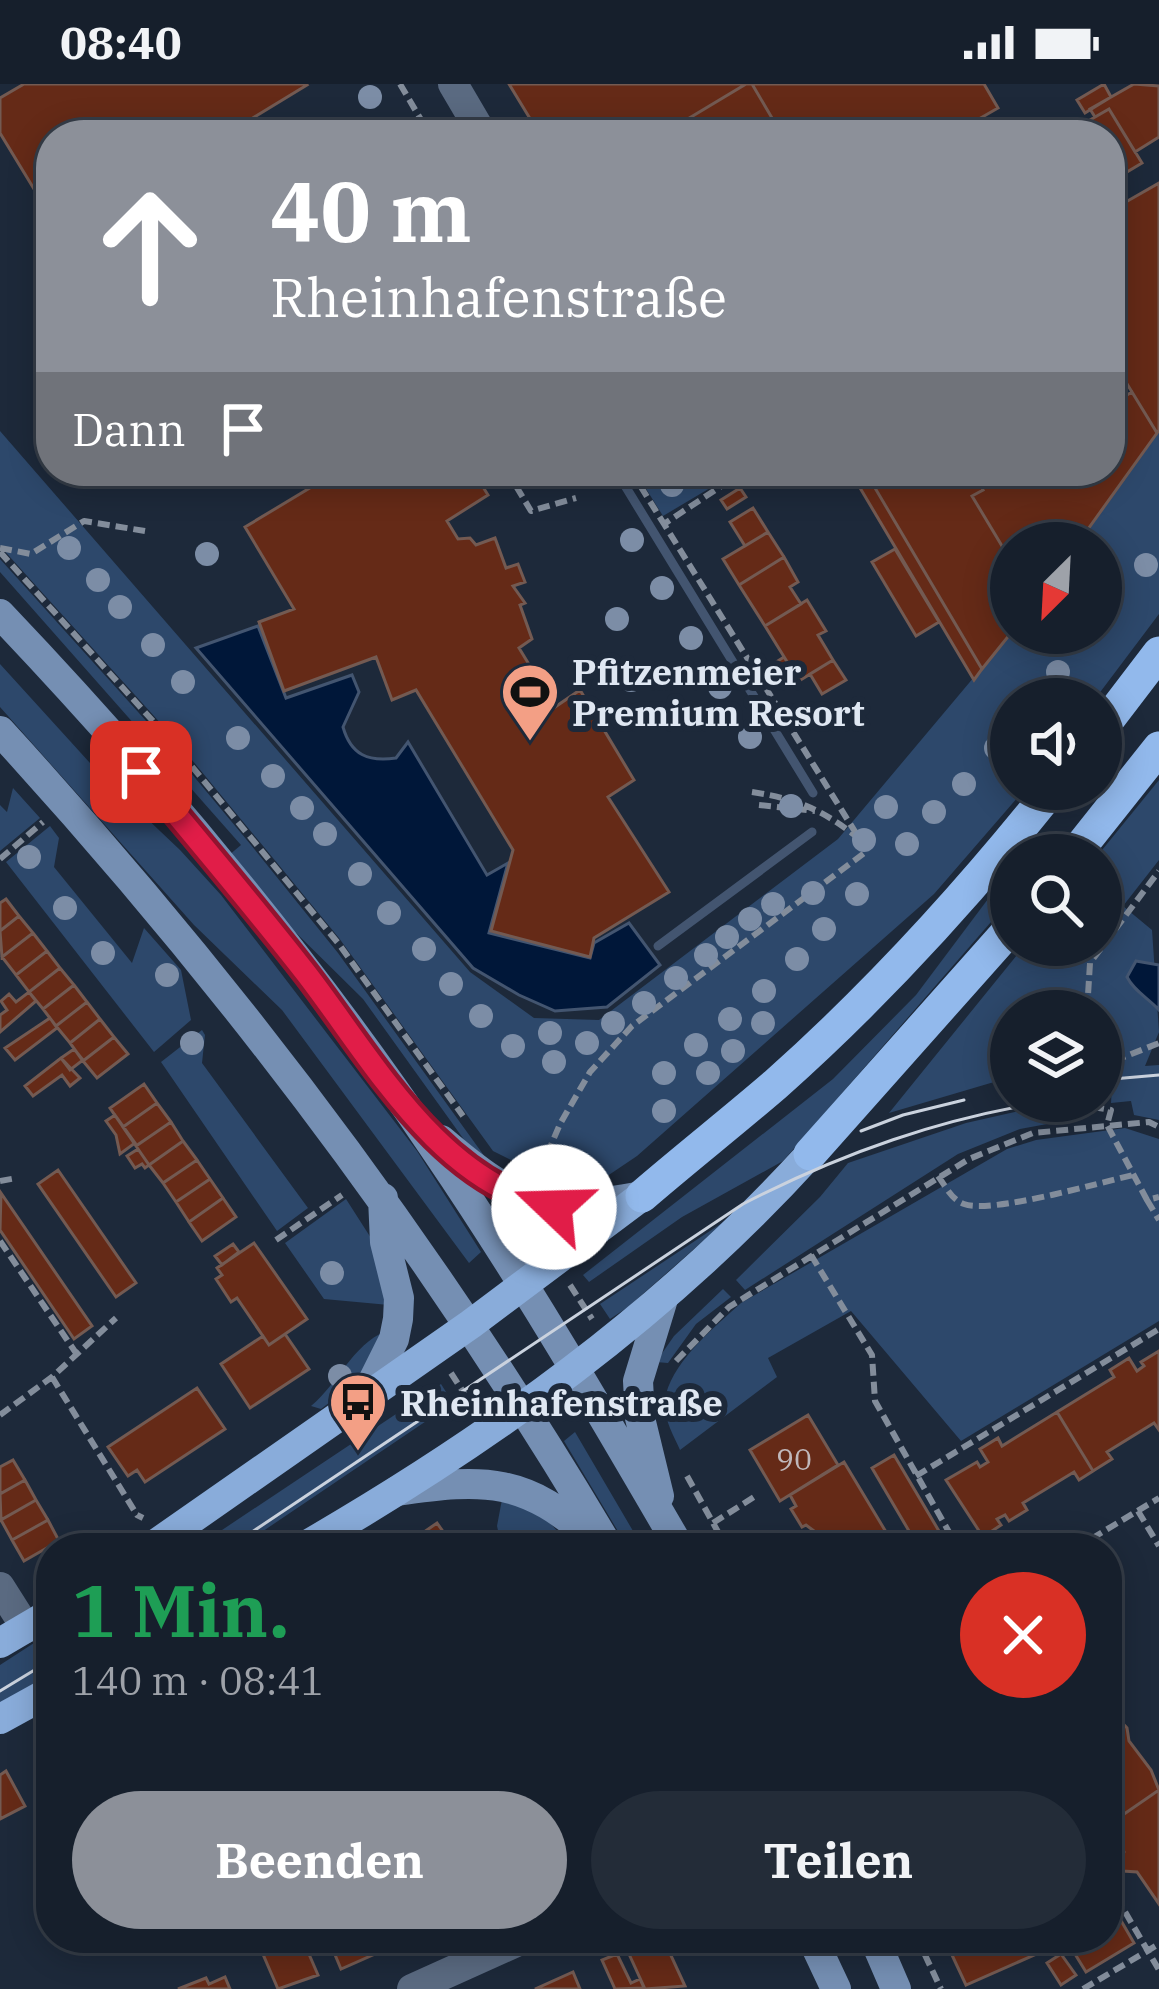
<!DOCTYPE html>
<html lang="de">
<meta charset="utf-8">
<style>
body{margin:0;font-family:"IBM Plex Serif",serif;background:#232c38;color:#f1f3f6;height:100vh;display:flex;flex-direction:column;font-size:45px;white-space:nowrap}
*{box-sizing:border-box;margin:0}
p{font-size:39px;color:#9ea2a9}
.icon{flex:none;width:66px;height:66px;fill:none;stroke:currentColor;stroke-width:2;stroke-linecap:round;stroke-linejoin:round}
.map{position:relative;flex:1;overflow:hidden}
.details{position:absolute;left:36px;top:1449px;width:1086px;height:420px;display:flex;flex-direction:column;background:#161f2c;border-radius:48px;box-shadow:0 6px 30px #0003,0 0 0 3px #353d48}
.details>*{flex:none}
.banner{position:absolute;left:36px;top:36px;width:1089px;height:366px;border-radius:48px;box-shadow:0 6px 30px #0003,0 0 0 3px #353d48;background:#8c9099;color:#fff;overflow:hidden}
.needle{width:78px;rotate:204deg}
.buttons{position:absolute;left:990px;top:438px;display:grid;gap:24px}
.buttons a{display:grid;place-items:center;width:132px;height:132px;border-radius:50%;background:#161f2c;box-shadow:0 6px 30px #0003,0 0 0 3px #353d48;font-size:60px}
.pin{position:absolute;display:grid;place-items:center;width:102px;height:102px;color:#fff;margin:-51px;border-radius:24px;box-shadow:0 6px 18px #0006}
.me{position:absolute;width:132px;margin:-66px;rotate:291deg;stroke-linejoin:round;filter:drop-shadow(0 0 9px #0008)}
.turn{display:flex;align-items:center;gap:42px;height:252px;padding:0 36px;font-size:54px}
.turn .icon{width:156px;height:156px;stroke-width:2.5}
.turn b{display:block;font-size:84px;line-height:102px}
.then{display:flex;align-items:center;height:114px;padding:0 36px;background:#0003;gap:24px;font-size:45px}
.round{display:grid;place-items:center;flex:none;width:126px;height:126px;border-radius:63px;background:#232c38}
.head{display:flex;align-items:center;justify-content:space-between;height:204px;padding:0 36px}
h1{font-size:72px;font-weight:800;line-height:90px;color:#1e9e55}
.action{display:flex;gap:24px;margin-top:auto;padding:24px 36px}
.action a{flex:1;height:138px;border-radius:72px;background:#8c9099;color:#fff;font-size:48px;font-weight:800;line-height:138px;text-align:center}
.action a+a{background:#232c38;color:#f1f3f6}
.status{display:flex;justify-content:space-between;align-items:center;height:84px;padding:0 60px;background:#161f2c;direction:ltr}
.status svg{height:33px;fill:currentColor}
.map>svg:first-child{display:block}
.green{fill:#2d486b}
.water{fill:#001739;stroke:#435570;stroke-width:3}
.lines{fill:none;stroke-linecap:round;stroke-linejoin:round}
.stream{stroke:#435570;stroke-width:9}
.building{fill:#652a17;stroke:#735a52;stroke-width:3}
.path{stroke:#838d9b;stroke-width:6;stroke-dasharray:12 6;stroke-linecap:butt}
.minor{stroke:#5a6a81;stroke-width:30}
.secondary{stroke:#758fb3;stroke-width:30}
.primary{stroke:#89acda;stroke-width:30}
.trunk{stroke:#92b9ec;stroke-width:33}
.tram{stroke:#cad2de;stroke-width:3}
.tree{fill:#7c8da6}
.route-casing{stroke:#92132f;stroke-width:30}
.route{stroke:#e11d48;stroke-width:21}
.labels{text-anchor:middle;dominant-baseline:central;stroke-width:12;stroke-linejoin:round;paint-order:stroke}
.number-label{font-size:30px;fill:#c0b8bb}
.poi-label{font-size:36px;font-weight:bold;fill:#dfe7f2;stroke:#1d293a;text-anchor:start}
</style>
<div class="status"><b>08:40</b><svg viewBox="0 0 49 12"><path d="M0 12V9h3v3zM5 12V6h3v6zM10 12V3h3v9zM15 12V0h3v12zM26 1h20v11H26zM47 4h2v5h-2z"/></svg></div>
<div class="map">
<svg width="1159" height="1905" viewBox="0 0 1159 1905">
<rect width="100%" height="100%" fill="#1d293a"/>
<!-- green -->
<path class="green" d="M0,347L470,888L534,934L599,936L838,755L1011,549H1101V459H1078L1159,347V530L1095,615H1011V705H1025L934,810L637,1072L588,1105L538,1110L543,1092L493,1067L339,854L173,653L0,462Z
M635,387H736L737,388L663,432Z
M0,475L166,659L251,761L338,869L485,1073L522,1102L465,1057L363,915L277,830L228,772L241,761L0,488Z
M0,580L100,690L180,766L221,811L417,1067L481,1168L469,1179L282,926L194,841L0,623Z
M1159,696V776L1123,822L1152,846L1159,948L1145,982L1159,981V1036L1134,1031L1131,1017L1111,1019L1113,986H1101V927H1011V993L889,1029L1025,861H1101L1098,771Z
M13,704L40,734L0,767V721L7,728Z
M50,742L59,754L54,783L132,879L144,844L181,886L191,936L154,968L6,778Z
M1003,795L1011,815L783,1077L682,1133L589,1198L583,1191L833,995L916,911Z
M202,946L205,951L202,979L308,1124L277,1147L161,978Z
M1085,1020V1033L1020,1045L958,1070L745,1206L736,1196L820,1113L848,1079L966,1039L1028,1025Z
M1125,1044L1159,1055V1237L961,1357L851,1227L768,1274L777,1293L680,1366C673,1350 660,1329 666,1310C676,1274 715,1243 741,1219L1007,1065L1036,1056Z
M346,1115L378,1165L389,1221L324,1215L285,1159Z
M728,1135L628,1223L610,1235L600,1220Z
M723,1205L731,1213L696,1240L668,1279L656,1278L674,1252Z
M386,1247L359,1296L321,1325L311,1322C338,1300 352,1261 386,1247Z
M441,1300L453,1319L238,1464H195Z
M575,1348L643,1464H628L564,1357Z
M503,1410L545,1433L572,1464H502L497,1442Z
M51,1548V1590L0,1619V1581Z"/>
<!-- water -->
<path class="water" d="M258,542L286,614L352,591L359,608L343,643C351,671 368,678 396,674L408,658L487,791L508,779L489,849L590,874L594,859L629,839L660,881L607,923L555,927L519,911L473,884L196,564Z
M1136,877L1159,881V926C1148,914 1134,907 1127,893Z"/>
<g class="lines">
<!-- stream -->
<path class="stream" d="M616,387L813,709
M658,862L812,748"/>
</g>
<!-- building -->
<path class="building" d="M24,0H306L307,1L225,51H51V133L0,49V14Z
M509,0H746L661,51H540Z
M746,0H752L782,51H661Z
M752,0H984L998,24L951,51H782Z
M1104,0L1111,13L1085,29L1077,16Z
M1134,0L1159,2V53L1135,68L1109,25L1095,33L1090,25Z
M1109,25L1142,79L1110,98V51H1064Z
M1159,99V346L1157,349L1110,272V127Z
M1132,308L1157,349L1078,459H1011V477L972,412L983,406L979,400L1002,387H1110V321Z
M338,387H473L488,411L447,437L458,455L470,454L476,461L495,454L506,484L518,480L525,498L513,502L525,519L520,521L532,555L519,564L555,623L580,606L634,696L608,713L669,808L594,854L590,873L491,847L513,766L416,606L392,616L376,573L284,607L259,538L294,525L245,443Z
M850,387H865L982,585L974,596Z
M865,387H975L983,406L972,412L1011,477V549L982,585Z
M740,404L746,413L727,425L721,416Z
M753,424L768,448L745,462L730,438Z
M768,448L784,473L739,501L723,475Z
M895,465L939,538L916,552L872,478Z
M784,473L798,498L790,503L801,520L765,542L739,501Z
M807,516L826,547L818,551L833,576L799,597L765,542Z
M784,573L799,597L786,605L773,580Z
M833,576L846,596L822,610L810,590Z
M6,815L19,832L0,847V819Z
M19,832L33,849L2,873L0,847Z
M33,849L47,867L16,891L2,873Z
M47,867L60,884L29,908L16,891Z
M60,884L74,901L43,925L29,908Z
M74,901L87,918L56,942L43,925Z
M29,908L36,917L0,948V931L7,926L1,917L9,910L16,918Z
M87,918L100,935L70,959L56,942Z
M50,934L57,944L15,976L5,964Z
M100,935L114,953L83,977L70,959Z
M114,953L128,970L97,994L83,977Z
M74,965L83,976L70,986L61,974Z
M61,974L80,994L70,1002L62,991L33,1012L25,1002Z
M144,1000L157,1019L123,1043L110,1024Z
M157,1019L171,1038L136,1062L123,1043Z
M115,1031L135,1059L120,1070L116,1051L106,1037Z
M171,1038L183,1057L149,1081L136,1062Z
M183,1057L197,1076L163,1099L149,1081Z
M138,1065L149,1081L145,1084L142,1080L135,1084L127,1072Z
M197,1076L210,1095L176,1118L163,1099Z
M58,1086L136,1199L116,1213L38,1100Z
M210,1095L223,1114L189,1138L176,1118Z
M1,1109L92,1242L74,1255L0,1146Z
M223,1114L236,1133L202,1157L189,1138Z
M254,1159L307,1235L269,1261L237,1214L231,1218L216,1195L222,1191L217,1184Z
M233,1160L239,1168L222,1181L215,1172Z
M285,1250L309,1285L250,1324L221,1280L263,1252L269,1261Z
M1159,1267V1346L1154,1339L1107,1368L1112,1375L1093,1387L1057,1328L1114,1293L1110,1286L1129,1274L1137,1287L1144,1282L1141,1278Z
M197,1304L225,1345L145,1398L137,1386L128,1392L108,1363Z
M1057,1328L1093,1387L1079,1396L1074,1388L1023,1419L1027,1426L1009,1437L1005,1431L997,1435L1001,1441L983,1453L946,1396L977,1378L980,1383L988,1378L980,1365L998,1354L1002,1362Z
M808,1331L838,1381L780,1417L750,1366Z
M894,1371L949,1464H919L872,1384Z
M13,1376L25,1396L0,1410V1383Z
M844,1378L895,1463L893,1464H820L814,1447L806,1441L802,1443L791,1425L796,1422L790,1411Z
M25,1396L36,1416L1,1436L0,1410Z
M36,1416L48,1436L12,1456L1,1436Z
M48,1436L59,1457L24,1477L12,1456Z
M437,1439L454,1463L462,1458L467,1464H401Z
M1112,1628L1127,1644L1129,1657L1151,1686L1159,1706L1111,1739L1107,1732V1631Z
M6,1687L25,1722L0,1735V1691Z
M1159,1706V1820L1137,1788L1123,1787L1118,1780L1124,1768L1111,1739Z
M1116,1828L1134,1859L1086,1888L1075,1870L1095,1854H1107V1834Z
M256,1854H302L318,1891L278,1905Z
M328,1854H400L402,1858L341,1885Z
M663,1854L685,1902L645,1905L629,1870Z
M944,1854H1034L1041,1868L966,1901Z
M617,1870L631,1899L640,1895L644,1904L615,1905L602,1876Z
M1061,1870L1076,1891L1061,1901L1047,1879Z
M573,1888L580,1905H535Z
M225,1893L230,1905H178L206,1894L209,1900Z"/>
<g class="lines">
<!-- path -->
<path class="path" d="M400,0L430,51
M507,387L531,427L576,414
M631,387L664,440
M0,464L31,470L84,437L145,447
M0,468L170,656L338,859L463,1032
M752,708C797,715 821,725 857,753
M759,721L815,727
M0,775L43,738
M1087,927L1090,879L1159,787
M1101,977H1114L1101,1007
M1114,977L1159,959
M1099,1017V1024L1111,1026L1107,1041L1147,1116L1159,1113
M540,1087L560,1040L590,988L632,942L867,767L664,440L744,387
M938,1092C946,1103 952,1116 964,1120C992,1130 1098,1099 1133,1091
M0,1097L17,1094
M1147,1116L1159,1136
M276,1156L342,1111
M0,1157L78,1272
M811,1171L872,1271L875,1317L958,1464
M570,1201L592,1235
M676,1277L729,1223L969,1075L1033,1049L1149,1038L1159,1043
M451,1289L473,1323
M52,1293L137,1431L143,1434
M0,1331L52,1293L116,1234
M687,1392L727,1464
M916,1392L1159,1245
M1138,1427L1159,1462
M713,1439L754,1413
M1076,1464L1159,1414
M1107,1797L1159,1886
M917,1854L941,1905
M1083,1905L1159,1860"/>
<!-- minor -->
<path class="minor" d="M453,0L483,51
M0,1503L26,1544
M412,1905L525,1854"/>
<!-- secondary -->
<path class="secondary" d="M0,530C158,696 309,878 437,1068C524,1196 602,1330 680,1464
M0,647C231,899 435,1170 609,1464
M441,1056C518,1121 542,1131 642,1112
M364,1315L394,1255L398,1235L399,1214L385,1158L383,1114
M397,1407C485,1394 526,1393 595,1457
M659,1412L640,1334L638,1297L663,1215
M812,1854L836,1905
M874,1854L896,1905"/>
<!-- primary -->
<path class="primary" d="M150,1464L471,1240L642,1112
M302,1464C489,1356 665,1230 810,1070
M0,1559L51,1529
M0,1635L51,1607"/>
<!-- trunk -->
<path class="trunk" d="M1101,645L1159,569
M1074,771L1159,664
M810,1070L1011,844
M642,1112C686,1074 732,1038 776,1000C876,911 969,809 1052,705"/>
<!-- tram -->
<path class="tram" d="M1101,996L1159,991
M861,1047L903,1031L964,1016
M228,1464L743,1120C842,1069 941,1034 1052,1017
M0,1607L51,1576"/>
</g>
<!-- trees -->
<g class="tree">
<circle cx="370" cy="13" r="12"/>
<circle cx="672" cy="401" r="12"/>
<circle cx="632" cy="456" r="12"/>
<circle cx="69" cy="464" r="12"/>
<circle cx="207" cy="470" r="12"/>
<circle cx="1146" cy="481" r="12"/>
<circle cx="98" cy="496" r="12"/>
<circle cx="662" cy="504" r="12"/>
<circle cx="120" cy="523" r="12"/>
<circle cx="617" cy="535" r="12"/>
<circle cx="691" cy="554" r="12"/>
<circle cx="153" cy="561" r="12"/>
<circle cx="1058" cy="588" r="12"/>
<circle cx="631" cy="596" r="12"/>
<circle cx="183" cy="598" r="12"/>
<circle cx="720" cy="603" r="12"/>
<circle cx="750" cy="653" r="12"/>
<circle cx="238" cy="654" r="12"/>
<circle cx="996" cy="664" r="12"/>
<circle cx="273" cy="692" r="12"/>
<circle cx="964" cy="700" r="12"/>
<circle cx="791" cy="722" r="12"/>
<circle cx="886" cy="723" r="12"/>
<circle cx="302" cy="724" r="12"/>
<circle cx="934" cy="728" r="12"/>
<circle cx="325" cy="750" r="12"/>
<circle cx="864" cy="756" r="12"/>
<circle cx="907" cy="760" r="12"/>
<circle cx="29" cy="773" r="12"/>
<circle cx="360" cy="790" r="12"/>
<circle cx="813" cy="809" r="12"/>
<circle cx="857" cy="810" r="12"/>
<circle cx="773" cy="820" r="12"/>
<circle cx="65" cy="824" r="12"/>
<circle cx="389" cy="829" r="12"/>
<circle cx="750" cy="835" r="12"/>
<circle cx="824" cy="845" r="12"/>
<circle cx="727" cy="853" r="12"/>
<circle cx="424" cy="865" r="12"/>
<circle cx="103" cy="869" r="12"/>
<circle cx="706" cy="871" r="12"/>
<circle cx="797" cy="875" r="12"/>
<circle cx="167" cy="891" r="12"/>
<circle cx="676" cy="894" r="12"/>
<circle cx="451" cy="900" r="12"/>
<circle cx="764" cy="907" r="12"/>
<circle cx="644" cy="919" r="12"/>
<circle cx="481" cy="932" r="12"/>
<circle cx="730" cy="935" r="12"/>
<circle cx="613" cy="939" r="12"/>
<circle cx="763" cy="939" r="12"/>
<circle cx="550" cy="949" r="12"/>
<circle cx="192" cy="959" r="12"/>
<circle cx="587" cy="959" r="12"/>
<circle cx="696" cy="961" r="12"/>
<circle cx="513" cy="962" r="12"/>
<circle cx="733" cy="967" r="12"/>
<circle cx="554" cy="978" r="12"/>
<circle cx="664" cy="989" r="12"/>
<circle cx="708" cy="989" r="12"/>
<circle cx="664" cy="1027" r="12"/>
<circle cx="332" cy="1189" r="12"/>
<circle cx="340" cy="1292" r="12"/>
</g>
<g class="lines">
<defs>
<path id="route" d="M141,688C196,754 252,820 305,888C371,973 439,1100 554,1123"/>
</defs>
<!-- route casing -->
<use href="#route" class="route-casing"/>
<!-- route -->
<use href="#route" class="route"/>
</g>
<!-- icons -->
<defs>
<symbol id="stadium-pin" viewBox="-11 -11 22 30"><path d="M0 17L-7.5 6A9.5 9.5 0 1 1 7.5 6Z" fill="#f39f85" stroke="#1d293a"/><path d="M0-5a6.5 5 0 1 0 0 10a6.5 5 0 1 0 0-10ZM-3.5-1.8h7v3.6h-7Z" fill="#111"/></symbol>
<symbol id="bus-pin" viewBox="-11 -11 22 30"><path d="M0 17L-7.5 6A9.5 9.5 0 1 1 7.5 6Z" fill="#f39f85" stroke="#1d293a"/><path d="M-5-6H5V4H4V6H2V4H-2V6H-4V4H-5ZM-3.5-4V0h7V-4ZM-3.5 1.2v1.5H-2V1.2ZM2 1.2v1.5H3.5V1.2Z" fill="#111"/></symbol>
</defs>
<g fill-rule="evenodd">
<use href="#stadium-pin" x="497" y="575" width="66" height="90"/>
<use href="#bus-pin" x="325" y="1285" width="66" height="90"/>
</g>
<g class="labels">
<!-- number labels -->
<g class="number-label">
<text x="794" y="1374">90</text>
</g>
<!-- poi labels -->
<g class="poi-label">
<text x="572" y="587">Pfitzenmeier<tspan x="572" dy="41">Premium Resort</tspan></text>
<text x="400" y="1318">Rheinhafenstraße</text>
</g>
</g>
</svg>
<div class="buttons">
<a><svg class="needle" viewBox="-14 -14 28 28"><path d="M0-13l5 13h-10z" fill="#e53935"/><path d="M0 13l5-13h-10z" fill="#9ea2a9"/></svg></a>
<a><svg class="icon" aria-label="sound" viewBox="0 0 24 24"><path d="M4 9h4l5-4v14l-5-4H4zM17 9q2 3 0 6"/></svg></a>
<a><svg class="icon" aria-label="search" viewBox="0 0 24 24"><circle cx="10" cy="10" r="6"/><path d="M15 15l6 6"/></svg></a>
<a><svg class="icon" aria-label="layers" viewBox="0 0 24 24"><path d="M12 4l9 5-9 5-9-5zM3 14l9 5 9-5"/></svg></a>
</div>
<div class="pin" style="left:141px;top:688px;background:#d93025"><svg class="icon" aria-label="arrive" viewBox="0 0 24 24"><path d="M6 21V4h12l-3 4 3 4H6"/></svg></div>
<svg class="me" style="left:554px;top:1123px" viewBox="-20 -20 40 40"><circle r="19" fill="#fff"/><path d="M0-13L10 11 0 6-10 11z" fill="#e11d48"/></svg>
<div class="banner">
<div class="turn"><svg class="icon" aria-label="ahead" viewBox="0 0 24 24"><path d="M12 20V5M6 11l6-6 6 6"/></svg><div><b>40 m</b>Rheinhafenstraße</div></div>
<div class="then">Dann<svg class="icon" aria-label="arrive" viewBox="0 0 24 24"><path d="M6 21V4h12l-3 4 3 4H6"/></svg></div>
</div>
<section class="details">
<div class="head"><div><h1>1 Min.</h1><p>140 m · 08:41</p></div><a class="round" style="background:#d93025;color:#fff"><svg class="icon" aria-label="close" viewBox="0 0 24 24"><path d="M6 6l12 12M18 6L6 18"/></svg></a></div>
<div class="action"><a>Beenden</a><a>Teilen</a></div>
</section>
</div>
